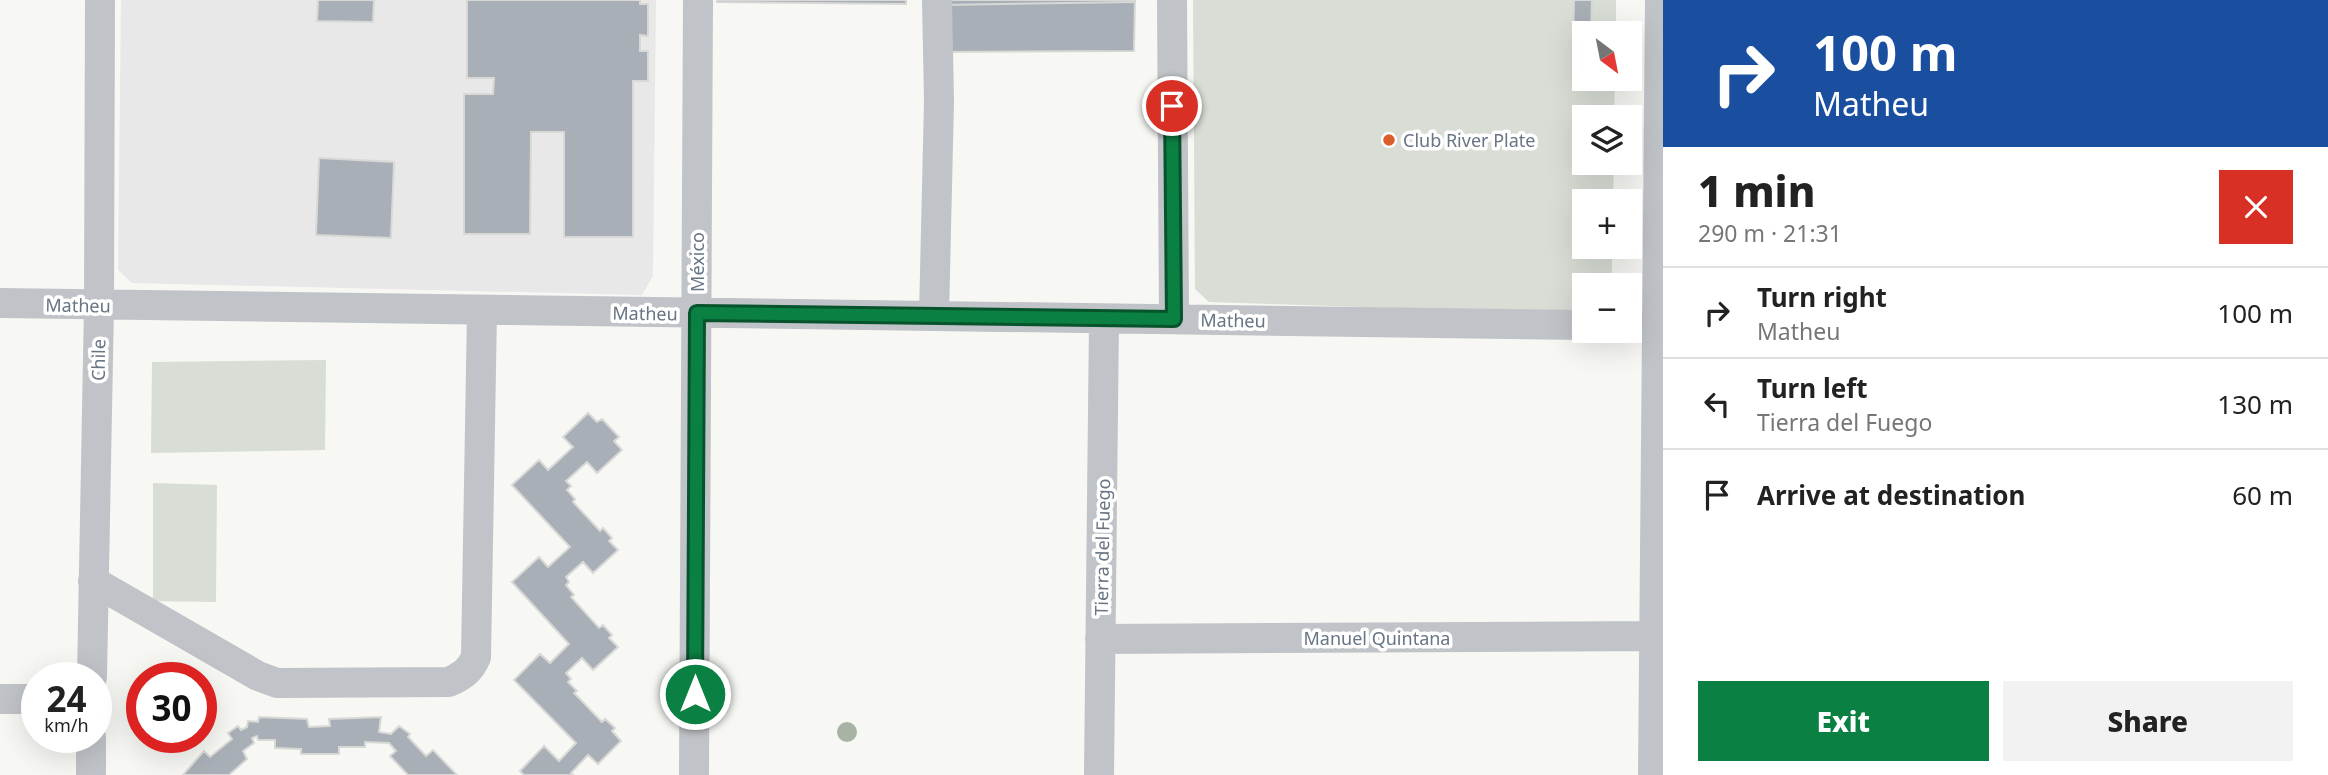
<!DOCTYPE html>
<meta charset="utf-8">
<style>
body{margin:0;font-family:"Noto Sans",sans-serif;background:#f2f2f2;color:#222;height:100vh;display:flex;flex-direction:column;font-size:26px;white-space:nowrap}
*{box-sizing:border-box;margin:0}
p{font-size:23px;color:#767676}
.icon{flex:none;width:38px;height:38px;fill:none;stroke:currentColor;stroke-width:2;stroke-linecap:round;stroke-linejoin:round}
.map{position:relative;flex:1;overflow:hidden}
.panel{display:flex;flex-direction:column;background:#fff;width:665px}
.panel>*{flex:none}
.hud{background:#1a4fa0;color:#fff;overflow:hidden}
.needle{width:46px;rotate:148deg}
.fabs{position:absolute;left:1572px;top:21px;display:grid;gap:14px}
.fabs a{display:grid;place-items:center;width:70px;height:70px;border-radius:0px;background:#fff;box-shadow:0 7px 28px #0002;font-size:35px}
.speed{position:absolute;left:21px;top:662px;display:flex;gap:14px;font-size:35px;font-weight:700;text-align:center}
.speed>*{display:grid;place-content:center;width:91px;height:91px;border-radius:50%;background:#fff;box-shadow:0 7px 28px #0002;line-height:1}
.speed small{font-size:18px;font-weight:400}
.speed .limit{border:10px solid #d22;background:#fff;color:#111}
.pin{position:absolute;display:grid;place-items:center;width:60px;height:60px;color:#fff;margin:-30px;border:4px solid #fff;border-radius:50%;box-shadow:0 2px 7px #0007}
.me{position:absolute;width:77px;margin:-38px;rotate:0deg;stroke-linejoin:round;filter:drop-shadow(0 0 5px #0008)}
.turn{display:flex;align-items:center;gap:24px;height:147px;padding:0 35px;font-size:32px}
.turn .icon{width:91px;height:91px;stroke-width:2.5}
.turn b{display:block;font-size:49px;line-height:60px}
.round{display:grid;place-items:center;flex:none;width:74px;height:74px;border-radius:0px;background:#f2f2f2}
.headline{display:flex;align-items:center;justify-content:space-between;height:119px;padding:0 35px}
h1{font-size:42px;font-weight:800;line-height:52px}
.action{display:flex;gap:14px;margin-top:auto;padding:14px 35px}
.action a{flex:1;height:80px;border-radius:0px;background:#0b8043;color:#fff;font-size:28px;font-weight:800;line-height:80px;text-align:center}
.action a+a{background:#f2f2f2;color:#222}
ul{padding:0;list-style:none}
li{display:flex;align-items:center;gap:21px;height:91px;padding:0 35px;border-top:2px solid #e0e0e0}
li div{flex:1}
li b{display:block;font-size:26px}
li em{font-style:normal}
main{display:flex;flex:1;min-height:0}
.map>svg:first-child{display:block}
.built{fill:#e7e8e7}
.green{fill:#d8ddd5}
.building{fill:#a9afb6;stroke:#d8d8d6;stroke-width:2}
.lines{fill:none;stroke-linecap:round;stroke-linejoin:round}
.minor{stroke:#c0c3c7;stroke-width:30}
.tree{fill:#a9b3a5}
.route-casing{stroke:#07532c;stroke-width:18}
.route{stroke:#0b8043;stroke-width:12}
.poi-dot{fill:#dd5e2d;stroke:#fff;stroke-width:2.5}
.labels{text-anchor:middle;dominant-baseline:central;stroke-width:7;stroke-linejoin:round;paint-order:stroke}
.poi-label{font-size:18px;fill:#677584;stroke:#fff;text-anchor:start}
.street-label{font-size:18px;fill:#677584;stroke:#fff}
</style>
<main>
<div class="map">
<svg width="1663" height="775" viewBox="0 0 1663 775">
<rect width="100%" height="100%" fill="#f7f7f4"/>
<!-- built -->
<path class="built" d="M121,0H656L653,276L642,295L132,283L118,270Z"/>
<!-- green -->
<path class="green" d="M1193,0H1616V33H1584V79H1615L1614,117H1584V163H1614L1613,201H1584V247H1612V285H1584V314L1209,302L1195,289Z
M326,360L325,450L151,453L152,362Z
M153,483L217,485L216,602L153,601Z"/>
<!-- building -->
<path class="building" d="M318,0H374L373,22L317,21Z
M467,0H640V4H648V36L640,35V51H648V81H633V237H564V132H531L530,234H464V94H493L494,78H467Z
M717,0H906V4L717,2Z
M943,0H1135V2L943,5Z
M1574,0H1592L1591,33H1584V74H1572Z
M1135,2L1134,51L942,52L943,5Z
M319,158L394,162L391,238L316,235Z
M588,413L597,422L602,419L619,437L614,441L622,450L597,473L587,462L566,481L571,486L567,490L575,499L573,502L600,531L603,528L612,538L609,541L618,550L593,573L583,562L566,577L569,582L566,585L574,595L571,597L599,628L603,625L612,635L609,638L618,647L593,670L582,658L566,673L571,679L568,682L577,691L574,693L602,722L605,719L615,728L612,731L621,741L598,764L588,755L571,773L573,775H524L520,771L544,746L559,761L576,743L514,680L540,654L550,663L569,644L512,582L539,557L548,567L570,547L512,485L539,460L548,470L573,447L563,437Z
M259,717L307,719L309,727L330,726L329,719L381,717L379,732L391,734L399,726L410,734L408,737L426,756L433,750L457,775H408L390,756L396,751L389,743L365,742V747H339V754H301V749L275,748V740H258L257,736L252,738L254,743L243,751L247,759L229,775H183L204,751L210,757L232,739L228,733L238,726L241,730L247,727L248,721L258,722Z"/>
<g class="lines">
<!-- minor -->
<path class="minor" d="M1172,0L1174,319
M0,303L1584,325
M934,316L939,101L937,0
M1629,326H1663
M93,581L258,676L277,683L449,682C462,676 470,671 476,657L482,311
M1100,639L1654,636
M92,677L99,305L100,0
M0,699H37
M91,775V737
M694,775L698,0
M1099,775L1104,319
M1653,775L1660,0"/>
</g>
<!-- trees -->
<circle class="tree" cx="847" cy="732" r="10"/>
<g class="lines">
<defs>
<path id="route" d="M695,694L697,313L1174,319L1172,106"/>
</defs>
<!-- route casing -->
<use href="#route" class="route-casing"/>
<!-- route -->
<use href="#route" class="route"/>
</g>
<!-- markers -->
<circle class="poi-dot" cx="1389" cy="140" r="7"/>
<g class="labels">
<!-- poi labels -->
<g class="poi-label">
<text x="1403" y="140">Club River Plate</text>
</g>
<!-- street labels -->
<g class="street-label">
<text transform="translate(697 262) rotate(-90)">México</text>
<text transform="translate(78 305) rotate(1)">Matheu</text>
<text transform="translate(645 313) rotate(1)">Matheu</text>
<text transform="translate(1233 320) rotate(1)">Matheu</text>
<text transform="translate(98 360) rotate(-89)">Chile</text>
<text transform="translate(1102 547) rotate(-89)">Tierra del Fuego</text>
<text x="1377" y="638">Manuel Quintana</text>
</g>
</g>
</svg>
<div class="fabs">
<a><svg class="needle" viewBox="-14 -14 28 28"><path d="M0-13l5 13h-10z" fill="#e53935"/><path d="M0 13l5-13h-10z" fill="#767676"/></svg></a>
<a><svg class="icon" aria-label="layers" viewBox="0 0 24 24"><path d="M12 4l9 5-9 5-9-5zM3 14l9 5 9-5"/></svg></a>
<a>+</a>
<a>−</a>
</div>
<div class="speed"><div>24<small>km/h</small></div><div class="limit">30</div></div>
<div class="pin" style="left:1172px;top:106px;background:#d93025"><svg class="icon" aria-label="arrive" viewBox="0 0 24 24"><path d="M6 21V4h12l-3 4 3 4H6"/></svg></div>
<svg class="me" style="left:695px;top:694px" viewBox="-20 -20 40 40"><circle r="17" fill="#0b8043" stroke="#fff" stroke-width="3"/><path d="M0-11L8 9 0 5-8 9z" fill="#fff"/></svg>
</div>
<section class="panel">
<div class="hud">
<div class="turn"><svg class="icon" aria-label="right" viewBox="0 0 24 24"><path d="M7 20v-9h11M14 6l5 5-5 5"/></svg><div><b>100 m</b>Matheu</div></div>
</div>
<div class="headline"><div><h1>1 min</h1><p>290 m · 21:31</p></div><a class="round" style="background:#d93025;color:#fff"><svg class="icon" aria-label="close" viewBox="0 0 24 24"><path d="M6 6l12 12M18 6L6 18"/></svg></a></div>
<ul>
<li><svg class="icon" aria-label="right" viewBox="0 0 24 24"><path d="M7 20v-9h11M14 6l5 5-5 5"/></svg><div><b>Turn right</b><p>Matheu</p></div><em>100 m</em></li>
<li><svg class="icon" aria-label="left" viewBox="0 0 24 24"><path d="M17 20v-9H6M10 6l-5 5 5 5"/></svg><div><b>Turn left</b><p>Tierra del Fuego</p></div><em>130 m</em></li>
<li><svg class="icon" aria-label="arrive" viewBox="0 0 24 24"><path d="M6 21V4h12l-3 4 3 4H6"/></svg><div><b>Arrive at destination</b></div><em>60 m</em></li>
</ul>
<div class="action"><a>Exit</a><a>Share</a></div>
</section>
</main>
